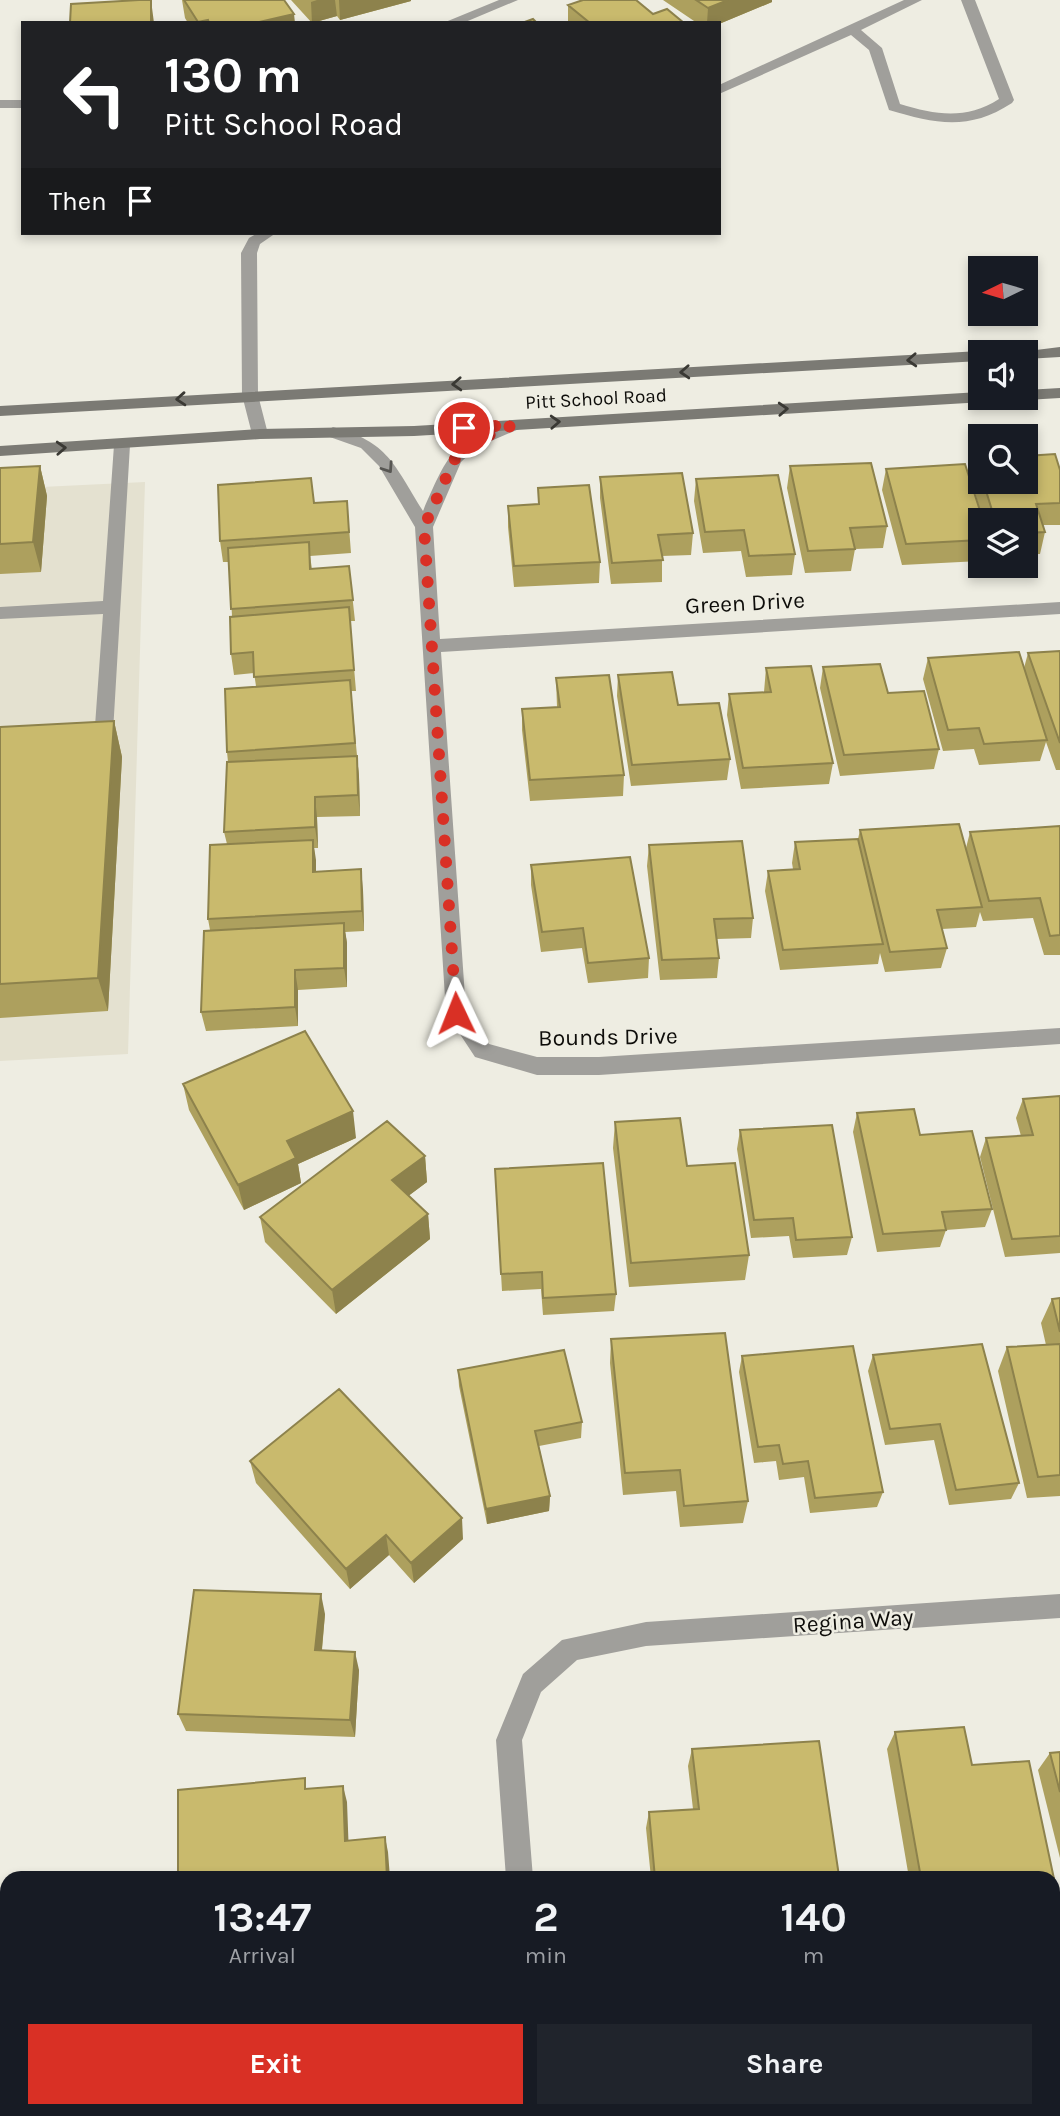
<!DOCTYPE html>
<style>
body{margin:0;font-family:Karla,sans-serif;background:#20242c;color:#f1f3f6;height:100vh;display:flex;flex-direction:column;font-size:26px;white-space:nowrap}
*{box-sizing:border-box;margin:0}
p{font-size:23px;color:#9ea1a6}
.icon{flex:none;width:38px;height:38px;fill:none;stroke:currentColor;stroke-width:2;stroke-linecap:round;stroke-linejoin:round}
.map{position:relative;flex:1;overflow:hidden}
.side{position:absolute;left:0px;top:1871px;width:1060px;height:247px;display:flex;flex-direction:column;background:#171b24;border-radius:21px 21px 0 0;box-shadow:0 4px 10px #0003}
.side>*{flex:none}
.guide{position:absolute;left:21px;top:21px;width:700px;height:214px;border-radius:0px;box-shadow:0 4px 10px #0003;background:#202124;color:#fff;overflow:hidden}
.needle{width:46px;rotate:265deg}
.controls{position:absolute;left:968px;top:256px;display:grid;gap:14px}
.controls a{display:grid;place-items:center;width:70px;height:70px;border-radius:0px;background:#171b24;box-shadow:0 4px 10px #0003;font-size:35px}
.pin{position:absolute;display:grid;place-items:center;width:60px;height:60px;color:#fff;margin:-30px;border:4px solid #fff;border-radius:50%;box-shadow:0 2px 7px #0007}
.me{position:absolute;width:77px;margin:-38px;rotate:358deg;stroke-linejoin:round;filter:drop-shadow(0 0 5px #0008)}
.turn{display:flex;align-items:center;gap:24px;height:147px;padding:0 28px;font-size:32px}
.turn .icon{width:91px;height:91px;stroke-width:2.5}
.turn b{display:block;font-size:49px;line-height:60px}
.then{display:flex;align-items:center;height:66px;padding:0 28px;background:#0003;gap:14px;font-size:26px}
.eta{display:flex;justify-content:space-evenly;align-items:center;height:119px;text-align:center}
.eta b{font-size:42px;font-weight:700;line-height:49px}
.action{display:flex;gap:14px;margin-top:auto;padding:14px 28px}
.action a{flex:1;height:80px;border-radius:0px;background:#d93025;color:#fff;font-size:28px;font-weight:700;line-height:80px;text-align:center}
.action a+a{background:#20242c;color:#f1f3f6}
.map>svg:first-child{display:block}
.built{fill:#e4e1d0}
.lines{fill:none;stroke-linecap:round;stroke-linejoin:round}
.lane{fill:#a09f9b;fill-rule:evenodd}
.street{fill:#a09f9b;fill-rule:evenodd}
.secondary{fill:#7b7a74;fill-rule:evenodd}
.wall{fill:#ada05e}
.shaded-wall{fill:#8d824c}
.building{fill:#c9ba6d;stroke:#8d824c;stroke-width:2}
.oneway{stroke:#3a3934}
.oneway2{stroke:#575652}
.route{stroke:#d93025;stroke-width:12;stroke-dasharray:0 21.6}
.labels{text-anchor:middle;dominant-baseline:central;stroke-width:5;stroke-linejoin:round;paint-order:stroke}
.far-street-label{font-size:19px;fill:#0e0d0a;stroke:#eeede2}
.street-label{font-size:23px;fill:#0e0d0a;stroke:#eeede2}
</style>
<div class="map">
<svg width="1060" height="2116" viewBox="0 0 1060 2116">
<rect width="100%" height="100%" fill="#eeede2"/>
<!-- built -->
<path class="built" d="M145,482L128,1054L0,1061V489Z"/>
<g class="lines">
<!-- lane -->
<path class="lane" d="M904,0H922L861,30L882,48L900,104C936,115 966,120 999,99L961,0H975L1014,100L1012,103C969,131 936,124 889,110L869,50L851,35L719,94V85Z
M258,233H276L260,244L257,253L258,395L268,434L260,439L252,434L242,395L241,253L249,238Z
M122,440L130,445L113,732L111,737C101,740 89,741 79,738L77,733L79,728L95,726L103,614L0,619V607L103,601L114,445Z"/>
<!-- street -->
<path class="street" d="M499,0H518L463,23H443Z
M0,100H23V108H0Z
M513,420L521,425L519,429L477,447L461,462L433,527L440,639L1060,602V614L441,652L466,1011L489,1044L537,1057H599L1060,1028V1044L599,1075H537L475,1057L446,1013L415,527L379,466L361,448L327,436L325,432L333,427C389,442 394,465 423,511C446,459 453,436 513,420Z
M1060,1594V1618L646,1646L577,1660L541,1692L522,1740L533,1878H506L496,1740L523,1674L562,1640L646,1622Z
M522,2110H550L551,2116H523Z"/>
<!-- secondary -->
<path class="secondary" d="M1060,347V357L1026,359V352H1020Z
M980,351L983,352H980V361L0,416V406Z
M1060,388V398L1026,400L1019,397H1026V390Z
M980,392V397H992L984,402L414,436L260,439L0,456V446L260,429L414,426Z"/>
</g>
<!-- wall -->
<path class="wall" d="M182,0H284L295,23H188L185,18Z
M291,0H411V1L340,20L337,16L312,23Z
M663,0H772V2L719,24V23H697Z
M568,5L653,14L684,23H568Z
M976,458H980V481H1026L1060,470V525H1043L1045,532L1040,554H1026V520H983L971,479Z
M40,466L47,496L41,572L0,574V468Z
M790,466L887,526L883,548L855,549L851,571L805,573L787,488Z
M886,469L980,520V561L902,565L882,490Z
M600,477L693,533L691,555L662,556V582L611,584L600,498Z
M696,479L795,554L792,575L746,577L741,551L703,553L694,501Z
M538,488L600,562L599,583L514,587L508,527V506L538,504Z
M347,501L351,553L310,556L312,569L349,566L355,621H350L356,691H351L359,777L360,816L317,817L318,848H314L316,872L363,890L364,931L345,932L347,943V987L298,990V1026L206,1031L201,1012L210,930L208,919L227,844L224,832L228,762L227,752L256,686L254,673L234,675L231,654L232,616L229,562H223L220,541L314,503Z
M1060,651V770H1056L1046,742L1040,761L979,765L974,749L943,751L923,679L928,658L1024,668L1028,653Z
M823,667L888,693L939,749L934,769L840,776L820,688Z
M766,668L833,763L829,784L741,789L727,715L729,694L764,692Z
M618,675L678,705L730,759L727,780L631,786L617,696Z
M556,678L624,775L623,796L530,801L522,730V709L557,707Z
M114,721L122,757L108,1011L0,1018V727Z
M1060,826V955H1044L1033,918L983,921L980,912L976,927L942,929L947,948L941,968L885,972L880,953L878,964L780,970L765,891L768,871L793,869L792,863L795,842L858,839L860,830L966,848L970,832Z
M649,845L753,918L751,938L717,939L719,958L717,978L660,980L647,866Z
M531,865L649,958L648,978L588,983L582,948L541,952L531,885Z
M183,1084L356,1138L298,1164L301,1183L244,1210L189,1110Z
M1060,1096V1253L1005,1257L980,1157L986,1138L1021,1136L1016,1118L1023,1099Z
M857,1113L920,1135L992,1209L985,1227L946,1230L940,1247L877,1252L853,1132Z
M615,1122L687,1166L749,1255L745,1280L629,1287L613,1148Z
M740,1130L852,1237L847,1255L793,1258L789,1236L751,1238L737,1149Z
M425,1156L427,1182L408,1196L428,1214L430,1239L336,1314L265,1242L260,1217Z
M495,1169L616,1294L614,1311L543,1315L541,1289L502,1291Z
M1060,1298V1496L1027,1498L998,1371L1007,1347L1046,1345L1041,1323L1052,1299Z
M611,1339L748,1501L743,1523L680,1527L676,1491L623,1495L610,1363Z
M873,1355L1019,1483L1011,1499L949,1505L934,1440L885,1445L868,1371Z
M742,1356L883,1492L877,1507L810,1513L804,1477L779,1480L776,1461L754,1463L739,1372Z
M458,1370L582,1422L581,1438L539,1446L550,1496L549,1511L487,1524L459,1386Z
M250,1461L463,1539L414,1583L389,1555L350,1589L256,1483Z
M325,1614L322,1650L359,1670L355,1737L186,1731L178,1714Z
M964,1727L972,1765L1029,1761L1060,1907V1945L1054,1951V1878H909L887,1749L895,1732Z
M692,1749L839,1876L838,1878H651L646,1828L649,1812L693,1809L688,1766Z
M1060,1752V1858L1038,1770L1050,1753Z
M221,2110H282L225,2114Z
M729,2110H890L891,2116H730Z"/>
<!-- shaded-wall -->
<path class="shaded-wall" d="M151,0L154,23H151Z
M317,0H335L337,16L312,23L311,2Z
M339,0H411V1L340,20Z
M728,0H772V2L719,24V23H707L708,8Z
M294,14L295,23H255Z
M40,466L47,496L41,572L33,542Z
M114,721L122,757L108,1011L98,978Z
M357,756L359,777L360,816L358,795Z
M315,797L317,817L318,848L315,827Z
M313,840L316,860V892L313,872Z
M361,869L363,890L364,931L362,911Z
M344,923L347,943V987L344,968Z
M295,970L298,990V1026L295,1007Z
M353,1111L356,1138L298,1164L301,1183L244,1210L238,1185L287,1141Z
M425,1156L427,1182L395,1206L392,1180Z
M428,1214L430,1239L336,1314L332,1290Z
M550,1496L549,1511L487,1524L486,1509Z
M462,1518L463,1539L414,1583L411,1563Z
M386,1535L389,1555L350,1589L346,1569Z
M321,1594L325,1614L320,1669L315,1650Z
M355,1652L359,1670L355,1737L350,1720Z
M343,1786L347,1802L349,1856L345,1841Z
M385,1837L388,1852L390,1878H387Z"/>
<!-- building -->
<path class="building" d="M139,0H151V23H70L71,4Z
M184,0H284L294,14L255,23H209L208,20L198,22Z
M583,0H636L653,14L667,9L684,23H590L568,5Z
M696,0H728L708,8Z
M533,19L537,23H522Z
M1055,454L1060,470V503L1036,504L1045,532L1026,533V520H995L983,481H1026V456Z
M976,458H980V471Z
M871,463L887,526L850,528L855,549L808,551L790,466Z
M965,464L983,520H980V540L906,544L886,469Z
M40,466L33,542L0,544V468Z
M682,473L693,533L658,535L663,560L612,563L600,477Z
M778,475L795,554L749,556L744,530L705,532L696,479Z
M311,478L314,503L347,501L349,532L220,541L218,485Z
M589,485L600,562L514,566L508,506L539,504L538,488Z
M309,542L310,569L349,566L353,600L231,609L228,548Z
M349,607L354,670L254,677L253,652L231,654L230,617Z
M1060,651V743L1028,653Z
M1019,652L1047,740L984,744L979,728L948,730L928,658Z
M880,664L888,693L924,691L939,749L844,755L823,667Z
M811,666L833,763L743,768L729,694L771,692L766,668Z
M672,672L678,705L719,703L730,759L632,765L618,675Z
M609,675L624,775L530,780L522,709L560,707L556,678Z
M350,680L355,743L227,752L225,689Z
M114,721L98,978L0,984V727Z
M357,756L358,795L315,797V827L224,832L227,762Z
M959,824L982,907L937,910L947,948L890,952L860,830Z
M1060,826V935L1050,936L1040,898L989,901L970,832Z
M858,839L883,944L783,950L768,871L800,869L795,842Z
M313,840V872L361,869L362,911L208,919L210,845Z
M742,841L753,918L714,919L719,958L662,960L649,845Z
M630,857L649,958L588,963L583,928L542,932L531,865Z
M344,923V968L295,970V1007L201,1012L204,931Z
M305,1031L353,1111L287,1141L296,1158L238,1185L183,1084Z
M1060,1096V1236L1012,1239L986,1138L1033,1135L1023,1099Z
M914,1109L920,1135L972,1131L992,1209L942,1212L946,1230L883,1234L857,1113Z
M680,1118L687,1166L735,1163L749,1255L631,1263L615,1122Z
M387,1121L425,1156L392,1180L428,1214L332,1290L260,1217Z
M832,1125L852,1237L796,1240L793,1218L754,1220L740,1130Z
M603,1163L616,1294L543,1298L542,1272L501,1274L495,1169Z
M1060,1298V1332L1052,1299Z
M725,1333L748,1501L684,1506L680,1470L625,1473L611,1339Z
M982,1344L1019,1483L956,1490L940,1424L890,1429L873,1355Z
M1060,1344V1475L1038,1477L1007,1347Z
M853,1346L883,1492L815,1498L808,1461L783,1464L779,1445L758,1447L742,1356Z
M564,1350L582,1422L535,1431L550,1496L486,1509L458,1370Z
M339,1389L462,1518L411,1563L386,1535L346,1569L250,1461Z
M194,1590L321,1594L315,1650L355,1652L350,1720L178,1714Z
M964,1727L972,1765L1029,1761L1060,1907V1939H1054V1878H921L895,1732Z
M819,1741L839,1876L814,1878H655L649,1812L699,1809L692,1749Z
M1060,1752V1792L1050,1753Z
M305,1778V1789L343,1786L345,1841L385,1837L387,1878H178V1790Z
M736,2110H890L891,2116H736Z"/>
<!-- one-way arrows -->
<defs><path id="oneway-chevron" d="M-2-3.5L2.5 0L-2 3.5" fill="none" stroke-width="1.6" stroke-linecap="round" stroke-linejoin="round" transform="scale(1.75)"/></defs>
<g class="oneway">
<use href="#oneway-chevron" transform="translate(912 360) rotate(177)"/>
<use href="#oneway-chevron" transform="translate(685 372) rotate(177)"/>
<use href="#oneway-chevron" transform="translate(457 384) rotate(177)"/>
<use href="#oneway-chevron" transform="translate(181 399) rotate(176)"/>
<use href="#oneway-chevron" transform="translate(783 409) rotate(-3)"/>
<use href="#oneway-chevron" transform="translate(555 422) rotate(-3)"/>
<use href="#oneway-chevron" transform="translate(61 448) rotate(-3)"/>
</g>
<use class="oneway2" href="#oneway-chevron" transform="translate(388 468) rotate(56)"/>
<g class="lines">
<!-- route -->
<path class="route" d="M456,1013L424,527L454,460L471,443L513,425L464,428"/>
</g>
<g class="labels">
<!-- far-street labels -->
<g class="far-street-label">
<text transform="translate(596 399) rotate(-3)">Pitt School Road</text>
</g>
<!-- street labels -->
<g class="street-label">
<text transform="translate(745 603) rotate(-3)">Green Drive</text>
<text transform="translate(608 1037) rotate(-1)">Bounds Drive</text>
<text transform="translate(853 1621) rotate(-4)">Regina Way</text>
</g>
</g>
</svg>
<div class="controls">
<a><svg class="needle" viewBox="-14 -14 28 28"><path d="M0-13l5 13h-10z" fill="#e53935"/><path d="M0 13l5-13h-10z" fill="#9ea1a6"/></svg></a>
<a><svg class="icon" aria-label="sound" viewBox="0 0 24 24"><path d="M4 9h4l5-4v14l-5-4H4zM17 9q2 3 0 6"/></svg></a>
<a><svg class="icon" aria-label="search" viewBox="0 0 24 24"><circle cx="10" cy="10" r="6"/><path d="M15 15l6 6"/></svg></a>
<a><svg class="icon" aria-label="layers" viewBox="0 0 24 24"><path d="M12 4l9 5-9 5-9-5zM3 14l9 5 9-5"/></svg></a>
</div>
<div class="pin" style="left:464px;top:428px;background:#d93025"><svg class="icon" aria-label="arrive" viewBox="0 0 24 24"><path d="M6 21V4h12l-3 4 3 4H6"/></svg></div>
<svg class="me" style="left:456px;top:1013px" viewBox="-20 -20 40 40"><path d="M0-17L14 15 0 8-14 15z" fill="#d93025" stroke="#fff" stroke-width="4"/></svg>
<div class="guide">
<div class="turn"><svg class="icon" aria-label="left" viewBox="0 0 24 24"><path d="M17 20v-9H6M10 6l-5 5 5 5"/></svg><div><b>130 m</b>Pitt School Road</div></div>
<div class="then">Then<svg class="icon" aria-label="arrive" viewBox="0 0 24 24"><path d="M6 21V4h12l-3 4 3 4H6"/></svg></div>
</div>
<section class="side">
<div class="eta">
<div><b>13:47</b><p>Arrival</p></div>
<div><b>2</b><p>min</p></div>
<div><b>140</b><p>m</p></div>
</div>
<div class="action"><a>Exit</a><a>Share</a></div>
</section>
</div>
